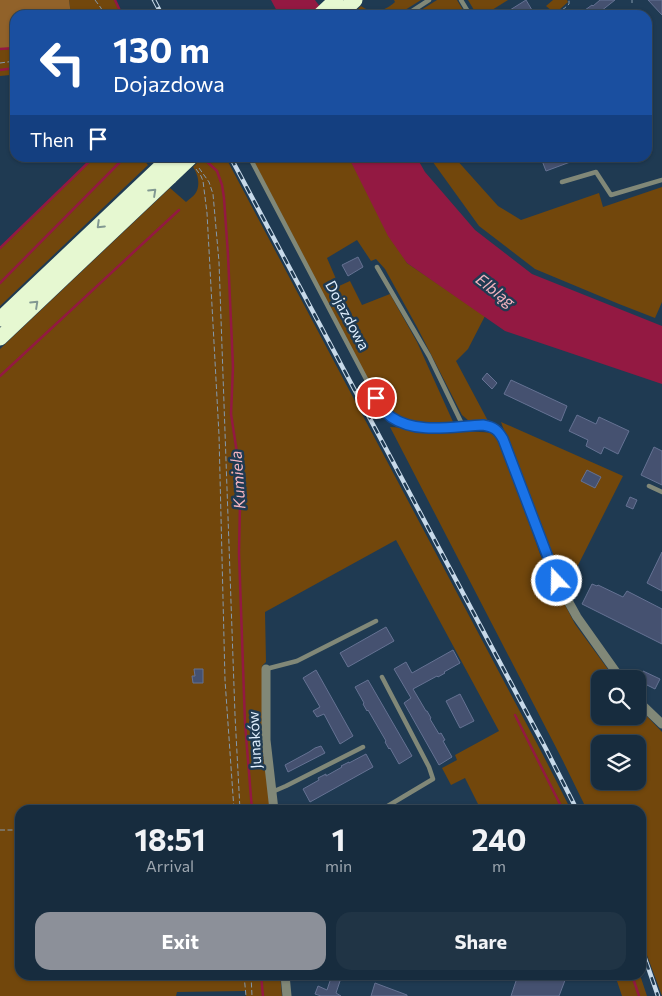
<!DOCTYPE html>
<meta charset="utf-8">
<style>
body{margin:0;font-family:Commissioner,sans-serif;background:#203445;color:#f1f3f6;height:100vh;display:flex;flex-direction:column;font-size:19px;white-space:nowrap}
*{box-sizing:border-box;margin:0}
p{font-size:16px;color:#9ea7b0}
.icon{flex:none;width:28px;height:28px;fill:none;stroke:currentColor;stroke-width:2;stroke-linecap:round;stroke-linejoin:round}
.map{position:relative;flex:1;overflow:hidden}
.details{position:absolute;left:15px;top:805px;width:631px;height:175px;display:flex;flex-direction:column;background:#172c3e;border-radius:15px;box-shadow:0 1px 4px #0004,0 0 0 1px #364858}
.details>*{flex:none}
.guide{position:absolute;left:10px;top:10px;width:642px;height:152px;border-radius:15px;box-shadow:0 1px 4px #0004,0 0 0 1px #364858;background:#1a4fa0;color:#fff;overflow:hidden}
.tools{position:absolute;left:591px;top:670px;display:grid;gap:10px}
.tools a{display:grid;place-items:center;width:55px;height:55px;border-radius:10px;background:#172c3e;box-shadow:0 1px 4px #0004,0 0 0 1px #364858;font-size:25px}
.pin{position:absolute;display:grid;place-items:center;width:42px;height:42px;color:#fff;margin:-21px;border:2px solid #fff;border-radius:50%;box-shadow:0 1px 5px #0007}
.me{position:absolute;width:55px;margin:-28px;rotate:339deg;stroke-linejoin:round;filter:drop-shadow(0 0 4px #0008)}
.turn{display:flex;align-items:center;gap:18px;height:105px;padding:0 20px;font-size:22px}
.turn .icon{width:65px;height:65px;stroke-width:2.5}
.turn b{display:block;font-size:35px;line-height:42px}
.then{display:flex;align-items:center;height:48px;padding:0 20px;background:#0003;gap:10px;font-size:19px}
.eta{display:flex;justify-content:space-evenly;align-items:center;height:85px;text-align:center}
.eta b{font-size:30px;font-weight:700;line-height:35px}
.button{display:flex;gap:10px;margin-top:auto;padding:10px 20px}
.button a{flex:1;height:58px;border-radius:15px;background:#8c9099;color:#fff;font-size:20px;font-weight:700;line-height:58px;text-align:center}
.button a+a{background:#203445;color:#f1f3f6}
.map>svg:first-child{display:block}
.green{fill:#72470c;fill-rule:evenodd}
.forest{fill:#91622a}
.water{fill:#931942}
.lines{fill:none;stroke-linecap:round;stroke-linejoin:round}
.stream{stroke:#931942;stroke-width:2.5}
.building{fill:#455170;stroke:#657293}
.path{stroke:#8499ac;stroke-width:1;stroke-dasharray:5 2.5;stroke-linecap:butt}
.lane{stroke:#818878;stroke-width:4.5}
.street{stroke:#818878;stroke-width:9}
.highway{stroke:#e6f8d1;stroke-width:15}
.rail-casing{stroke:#c7d9e9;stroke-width:4.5}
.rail{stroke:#1f3a52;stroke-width:2.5;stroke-dasharray:8;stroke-linecap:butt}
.highway-bridge{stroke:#e6f8d1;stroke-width:15}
.oneway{stroke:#829992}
.route-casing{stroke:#114b97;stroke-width:12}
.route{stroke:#1a73e8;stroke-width:9}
.labels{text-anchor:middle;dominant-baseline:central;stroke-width:5;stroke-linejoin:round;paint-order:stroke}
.street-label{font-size:15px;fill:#e0f0ff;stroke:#1f3a52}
.water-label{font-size:16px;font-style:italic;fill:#f3b4bf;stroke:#1f3a52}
</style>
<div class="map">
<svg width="662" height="996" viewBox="0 0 662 996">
<rect width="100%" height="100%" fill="#1f3a52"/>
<!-- green -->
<path class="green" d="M69,0H115L122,15H71Z
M394,0H421L397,15H352L361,6C373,15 385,11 395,2Z
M437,0H457L466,15H413Z
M468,0H508L484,15H477Z
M553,0H567L568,2L559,10L552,11L546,6Z
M15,48V80L10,75L0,76V50Z
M93,158H142L148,165L0,306V248Z
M202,158H226L543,755L571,810H481L465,778L451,785L442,768L457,760L455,755L499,731L396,540L265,612L266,662L262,666L263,742L270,810H20V975H280L282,996H246L245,991L177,992L176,996H0V349L170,188L186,202C189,199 193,197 195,194C201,186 198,174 193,167Z
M252,158H349L407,263L485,316L468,349L456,361L488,421H469L462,415L417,327L385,269L376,259L371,261L357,240L327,258L339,286L350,281L362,305L390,294L417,342L454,424C422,429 399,427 378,399Z
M430,158H455L498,206L521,220L599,193L603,207L662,187V302L655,318L619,304L535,269L479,226Z
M501,422L623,476L565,591L550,558Z
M390,427L498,433L540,554L557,590L575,624L615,679H600V716H638V707L662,732V996L641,939V810H587L563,761ZM600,744H638V781H600Z
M615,975H640L647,996H622Z"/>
<!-- forest -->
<path class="forest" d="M0,0H69L71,15H15V48L0,50Z"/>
<!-- water -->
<path class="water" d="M271,0H315L326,15H279Z
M349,158H417L425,172L475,230L532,274L662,326V384L505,331L407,263L388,236Z"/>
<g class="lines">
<!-- stream -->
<path class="stream" d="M115,0L122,15
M0,49L15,48
M0,70L15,68
M203,158L217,171L222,185L224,198L228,255L233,367L231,414L237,453V476L240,504L239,553L245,723L252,810
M0,248L93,158
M0,283L124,158
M0,376L179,210
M515,715L563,810
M261,975L263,996
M632,975L639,996"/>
</g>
<!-- building -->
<path class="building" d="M526,0L535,15H502Z
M600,0H615L596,15H589L585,10L592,5L593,6Z
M648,0H662V15Z
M541,158H581L546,171Z
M358,257L363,267L348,276L342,265Z
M487,373L497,383L492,389L482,379Z
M511,380L567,406L561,421L504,394Z
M577,415L596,424L599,417L629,431L618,454L604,447L601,454L586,446L588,440L569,431Z
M654,447L662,451V485L641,475Z
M587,470L601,477L595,488L581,481Z
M630,497L637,500L633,509L626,506Z
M662,552V591L647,583Z
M592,584L597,586L598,585L623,597L627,591L662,609V644L582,604Z
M386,627L394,641L348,667L340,653Z
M453,650L460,663L444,672L445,673L438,677L437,676L413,689L426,711H427L431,718L430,719L439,734L441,733L445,740L443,741L452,757L439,765L404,703L411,698L394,669L406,662L412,673Z
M194,669H203V683H193L192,676H195Z
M316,670L353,736L340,744L324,714L317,717L313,711L320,707L303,678Z
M643,671L660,679L655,689L639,681Z
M368,680L412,756L399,764L390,748L389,749L385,742L386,741L368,710L367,711L363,704L364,703L355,687Z
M460,694L474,721L460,728L446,701Z
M321,746L325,753L288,772L285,765L309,752L315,748Z
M366,754L373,767L310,802L303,789L319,780L318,778L326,774V776L342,767L341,766L349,762V763Z
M332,975H342L336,993L341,996H321L315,994L318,986L327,990Z
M518,975H567L559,996H511Z
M375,983L407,995V996H371Z"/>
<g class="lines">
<!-- path -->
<path class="path" d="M95,0L101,8L104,15
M632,0V3
M548,15C551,13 553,13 557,12C562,11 566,7 569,4V0
M0,63L15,61
M199,168L209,182L213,194L219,262L235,715L240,810
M196,169L201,176L203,181L207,213L219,435L225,680L234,810
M0,830H20
M244,975L246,996
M251,975L252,996"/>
<!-- lane -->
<path class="lane" d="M461,0L470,15
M406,15L429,0
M250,158L376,398C380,405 384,412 390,417C412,432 439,427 463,426L429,356L377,267
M562,182L596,172L611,195L662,180
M649,486L662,492
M266,669L297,661L376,621
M272,792L286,786L363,747
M381,810L433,779L429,767L382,677
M420,975L426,978"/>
<!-- street -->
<path class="street" d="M463,426C481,425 492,421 503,439L557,581L577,617L621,679
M266,669V740L274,810
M638,701L662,724
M285,975L287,996"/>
<!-- highway -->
<path class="highway" d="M320,15L336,0
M339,15L355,0
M0,319L170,158
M0,338L170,177"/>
<defs>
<path id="rail" d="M154,0L162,15
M231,158L545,747L577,810
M641,947L658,996"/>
</defs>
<!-- rail casing -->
<use href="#rail" class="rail-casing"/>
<!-- rail -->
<use href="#rail" class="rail"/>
<!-- highway-bridge -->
<path class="highway-bridge" d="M170,177L190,158"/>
</g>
<!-- one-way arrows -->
<defs><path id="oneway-chevron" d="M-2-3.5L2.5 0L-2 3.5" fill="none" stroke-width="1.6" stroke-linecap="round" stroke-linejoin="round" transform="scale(1.25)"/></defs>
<g class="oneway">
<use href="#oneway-chevron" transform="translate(153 192) rotate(-43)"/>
<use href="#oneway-chevron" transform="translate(100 225) rotate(136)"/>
<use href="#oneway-chevron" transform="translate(35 304) rotate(-43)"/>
</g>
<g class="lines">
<defs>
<path id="route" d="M376,398C380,405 384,412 391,417C417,435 454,426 483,425C494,427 498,430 503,439L557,581"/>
</defs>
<!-- route casing -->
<use href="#route" class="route-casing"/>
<!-- route -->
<use href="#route" class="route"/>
</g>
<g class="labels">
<!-- street labels -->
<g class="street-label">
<text transform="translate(348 315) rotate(62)">Dojazdowa</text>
<text transform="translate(254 740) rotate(-93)">Junaków</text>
</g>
<!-- water labels -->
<g class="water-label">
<text transform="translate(496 290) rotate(38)">Elbląg</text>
<text transform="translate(237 480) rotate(-94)">Kumiela</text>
</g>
</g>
</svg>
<div class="tools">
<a><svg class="icon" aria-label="search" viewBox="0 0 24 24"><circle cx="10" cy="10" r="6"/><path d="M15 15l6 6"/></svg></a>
<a><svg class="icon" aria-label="layers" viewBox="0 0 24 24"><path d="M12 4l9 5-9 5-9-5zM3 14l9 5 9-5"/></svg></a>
</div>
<div class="pin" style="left:376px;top:398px;background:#d93025"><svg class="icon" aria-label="arrive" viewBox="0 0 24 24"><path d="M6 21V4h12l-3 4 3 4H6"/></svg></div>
<svg class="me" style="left:557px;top:581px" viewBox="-20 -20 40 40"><circle r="17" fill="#1a73e8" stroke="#fff" stroke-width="3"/><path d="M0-11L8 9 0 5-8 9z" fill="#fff"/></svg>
<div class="guide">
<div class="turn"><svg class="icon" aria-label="left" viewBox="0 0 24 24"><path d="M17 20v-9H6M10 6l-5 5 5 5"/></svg><div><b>130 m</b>Dojazdowa</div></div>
<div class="then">Then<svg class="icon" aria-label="arrive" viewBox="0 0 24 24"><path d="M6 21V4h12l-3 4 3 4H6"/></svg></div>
</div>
<section class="details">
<div class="eta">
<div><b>18:51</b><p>Arrival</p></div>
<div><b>1</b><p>min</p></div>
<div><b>240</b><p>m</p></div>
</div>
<div class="button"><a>Exit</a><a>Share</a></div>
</section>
</div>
